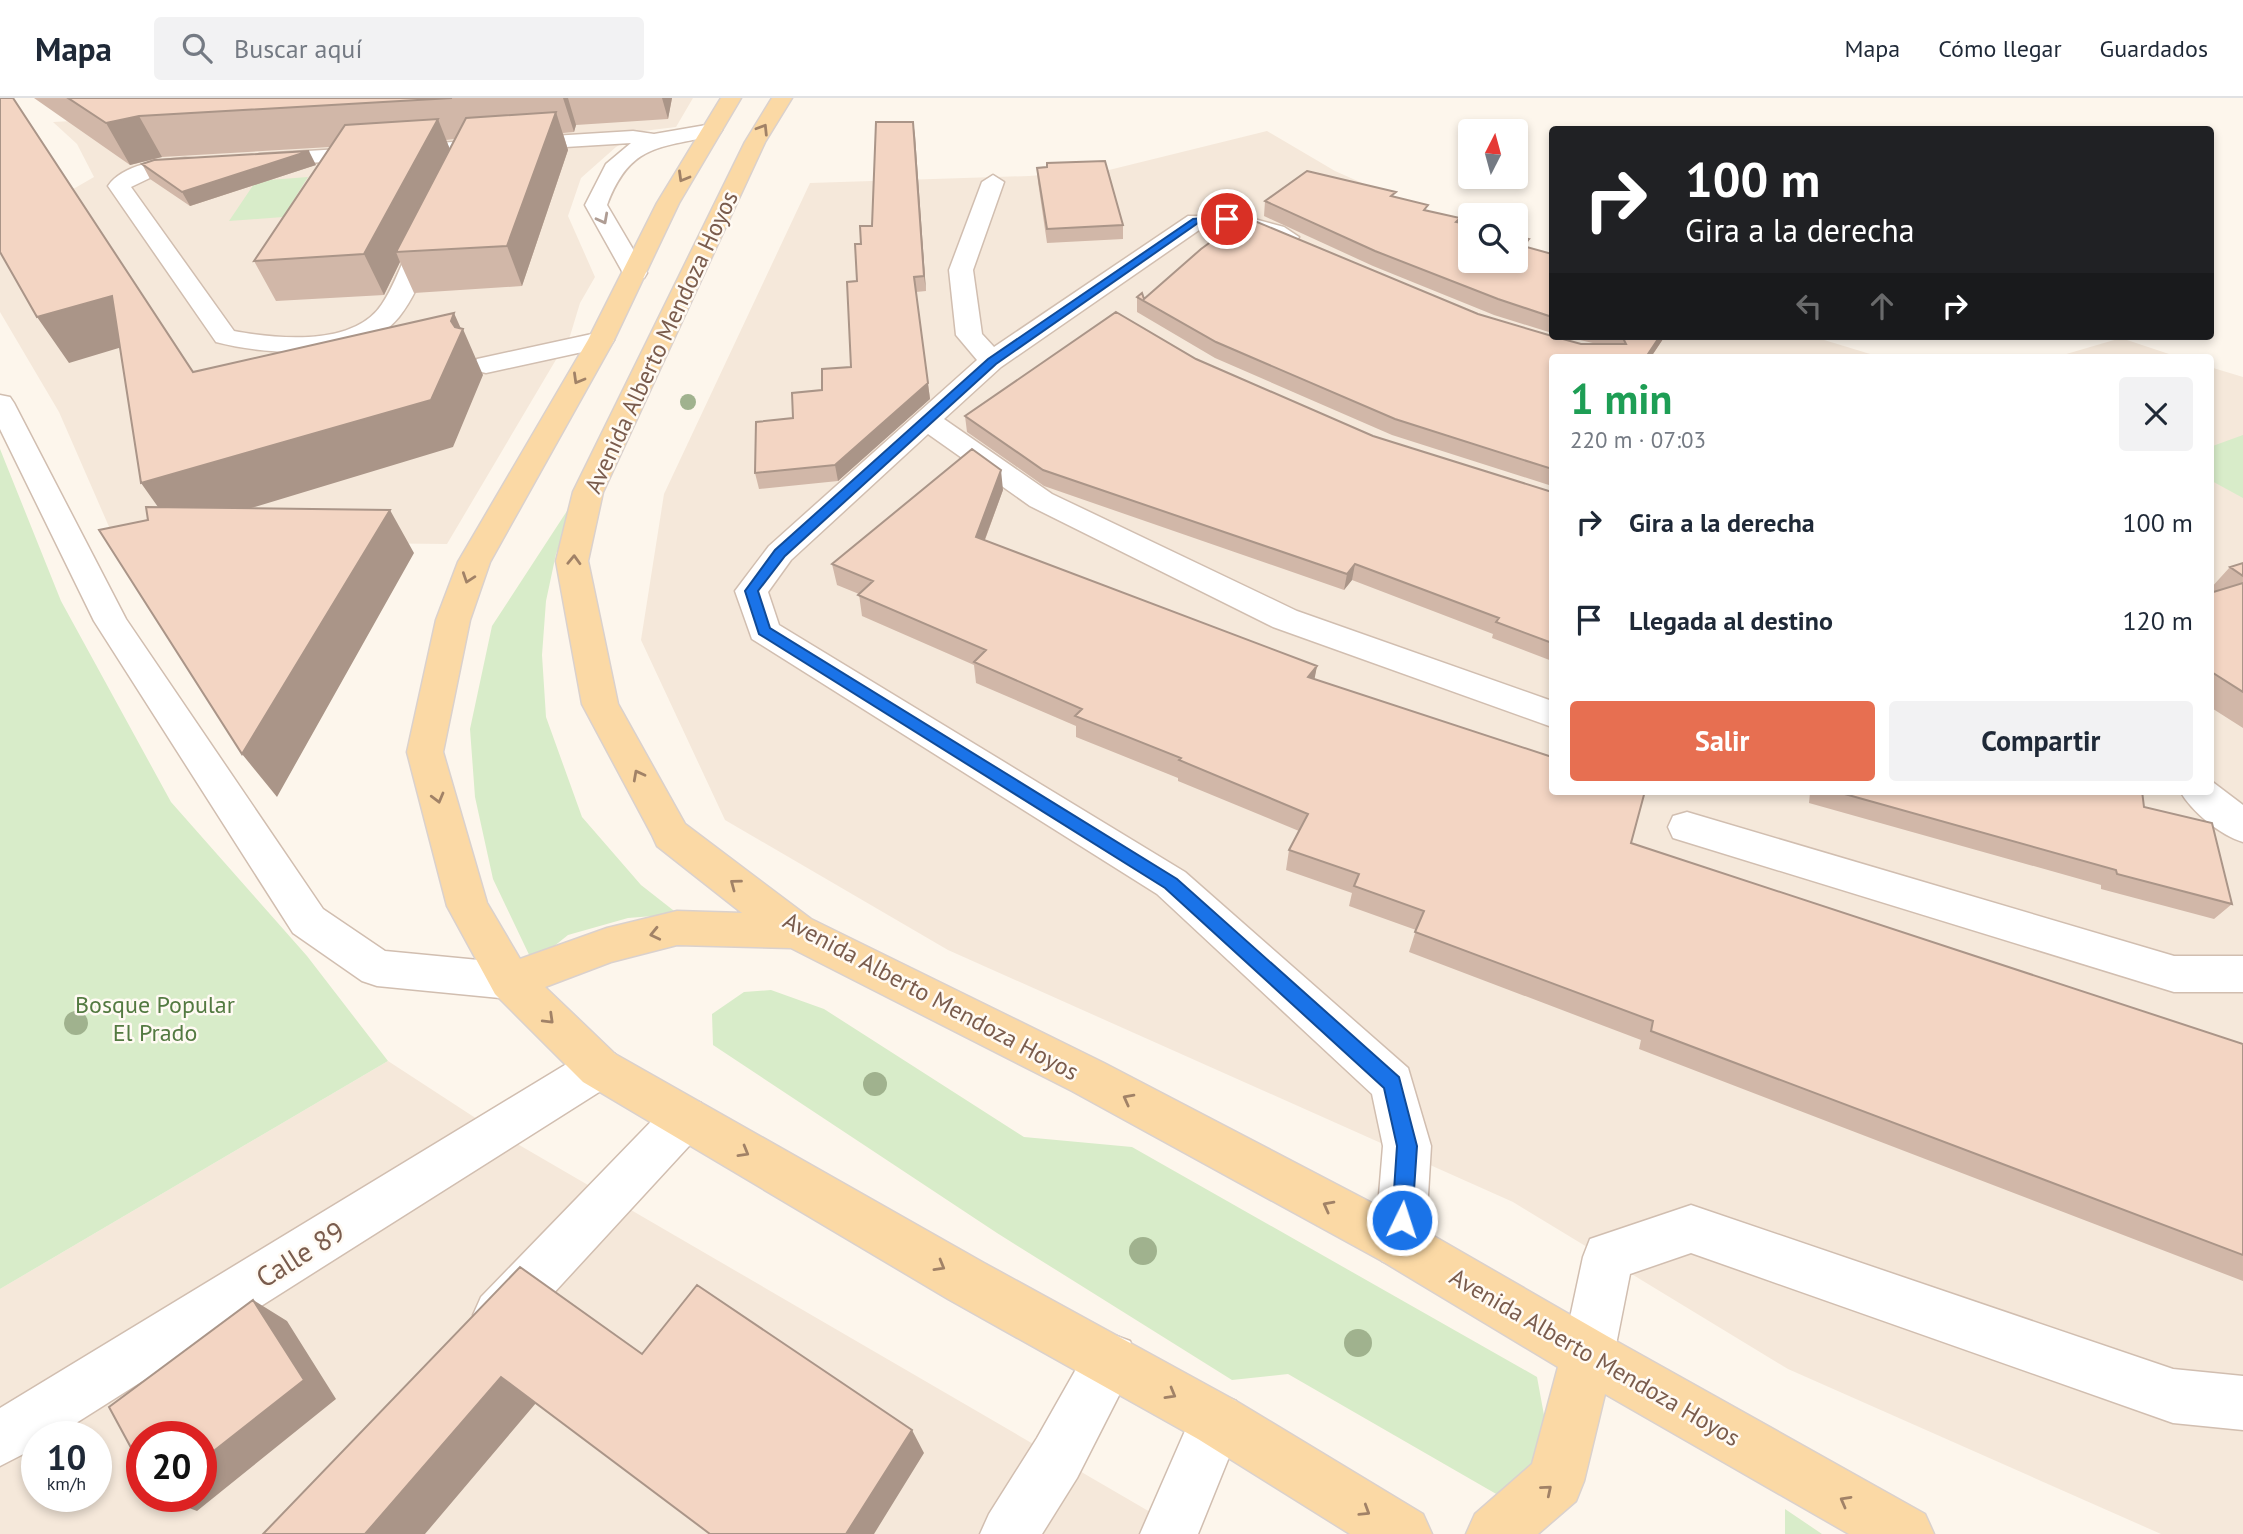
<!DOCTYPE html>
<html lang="es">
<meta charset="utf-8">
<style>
body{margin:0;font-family:"PT Sans",sans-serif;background:#f2f2f3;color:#1f2937;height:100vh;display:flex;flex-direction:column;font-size:26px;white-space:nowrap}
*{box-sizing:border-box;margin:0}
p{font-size:23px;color:#747a83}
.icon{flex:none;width:38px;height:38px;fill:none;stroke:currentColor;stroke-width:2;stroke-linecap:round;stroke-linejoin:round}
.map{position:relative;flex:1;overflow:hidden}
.panel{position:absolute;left:1549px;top:256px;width:665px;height:441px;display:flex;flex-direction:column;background:#fff;border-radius:7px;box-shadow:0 4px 10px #0003}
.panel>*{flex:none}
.hud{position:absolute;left:1549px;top:28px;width:665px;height:214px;border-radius:7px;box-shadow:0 4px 10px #0003;background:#202124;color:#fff;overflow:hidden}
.needle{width:46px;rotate:6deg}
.fabs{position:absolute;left:1458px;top:21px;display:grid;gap:14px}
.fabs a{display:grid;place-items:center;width:70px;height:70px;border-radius:7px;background:#fff;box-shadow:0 4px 10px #0003;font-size:35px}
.speed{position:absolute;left:21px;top:1323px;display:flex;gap:14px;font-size:35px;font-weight:700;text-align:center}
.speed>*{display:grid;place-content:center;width:91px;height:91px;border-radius:50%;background:#fff;box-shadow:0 4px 10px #0003;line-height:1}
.speed small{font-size:18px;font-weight:400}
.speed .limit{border:10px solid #d22;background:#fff;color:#111}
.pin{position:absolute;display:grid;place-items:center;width:60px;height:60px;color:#fff;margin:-30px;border:4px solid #fff;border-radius:50%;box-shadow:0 2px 7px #0007}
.me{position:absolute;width:77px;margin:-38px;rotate:4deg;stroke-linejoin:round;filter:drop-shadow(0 0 5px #0008)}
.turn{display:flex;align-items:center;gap:24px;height:147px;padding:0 21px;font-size:32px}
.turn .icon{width:91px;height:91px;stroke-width:2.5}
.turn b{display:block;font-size:49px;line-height:60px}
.lanes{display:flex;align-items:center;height:66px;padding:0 21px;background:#0003;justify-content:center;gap:35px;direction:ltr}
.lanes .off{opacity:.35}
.round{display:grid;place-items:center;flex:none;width:74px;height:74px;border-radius:7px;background:#f2f2f3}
.headline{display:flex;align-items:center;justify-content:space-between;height:119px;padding:0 21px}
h1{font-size:42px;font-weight:700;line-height:52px;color:#1e9e55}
.cta{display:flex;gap:14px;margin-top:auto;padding:14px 21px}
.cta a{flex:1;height:80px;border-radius:7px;background:#e76f51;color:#fff;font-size:28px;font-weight:700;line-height:80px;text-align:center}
.cta a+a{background:#f2f2f3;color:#1f2937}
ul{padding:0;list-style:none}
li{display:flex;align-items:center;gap:21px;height:98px;padding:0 21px}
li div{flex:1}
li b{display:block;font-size:26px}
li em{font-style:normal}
header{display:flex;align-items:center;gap:42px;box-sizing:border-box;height:98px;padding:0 35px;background:#fff;border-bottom:2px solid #e0e1e3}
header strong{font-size:33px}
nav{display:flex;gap:38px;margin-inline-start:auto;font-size:24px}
.search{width:490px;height:63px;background:#f2f2f3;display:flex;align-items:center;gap:18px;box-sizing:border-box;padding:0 24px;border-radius:7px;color:#747a83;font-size:26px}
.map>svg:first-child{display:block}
.residential{fill:#f5e8da;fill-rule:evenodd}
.green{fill:#d8ecc9}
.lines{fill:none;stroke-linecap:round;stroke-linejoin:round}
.minor-casing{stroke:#d1beb0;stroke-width:3}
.major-casing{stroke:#dad1cd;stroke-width:3}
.minor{fill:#fff;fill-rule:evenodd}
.major{fill:#fbd9a5;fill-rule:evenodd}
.tree{fill:#a0b28e}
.wall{fill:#d1b7a8;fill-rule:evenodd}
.shaded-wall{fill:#aa9588}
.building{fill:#f3d5c3;stroke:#aa9588;stroke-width:2}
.oneway{stroke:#a18267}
.oneway2{stroke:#af9d94}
.route{fill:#1a73e8;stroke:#114b97;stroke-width:2}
.labels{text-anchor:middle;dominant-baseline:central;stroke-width:5;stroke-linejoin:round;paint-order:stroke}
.street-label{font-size:24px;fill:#7a5c4d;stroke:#fffaf3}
.park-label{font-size:24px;fill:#537a41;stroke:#fffaf3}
.near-street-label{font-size:28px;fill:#7a5c4d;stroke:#fffaf3}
</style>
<header>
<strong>Mapa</strong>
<div class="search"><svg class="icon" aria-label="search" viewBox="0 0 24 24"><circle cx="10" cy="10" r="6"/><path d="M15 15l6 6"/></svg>Buscar aquí</div>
<nav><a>Mapa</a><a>Cómo llegar</a><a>Guardados</a></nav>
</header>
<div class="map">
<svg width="2243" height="1436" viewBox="0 0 2243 1436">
<rect width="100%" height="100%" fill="#fdf6ec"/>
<!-- residential -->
<path class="residential" d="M533,0H693L676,29L643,33L616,49L581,80L568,118L595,179L580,205L570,238L447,446L255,444L127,470L59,314L0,214V111L75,90L94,79L77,46L53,24Z
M1267,33L1335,73L1470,133V163L1552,160V238H1811L1880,259H1552V693H2210V269L2243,279V1436H2161L1788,1271L1513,1104L948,852L725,722L641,542L664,396L810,85L1029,78L1109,72Z
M2121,240L2178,259H2056Z
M388,963L497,1034L1188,1436H0V1191ZM37,1339H96V1398H37ZM142,1339H201V1398H142Z"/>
<!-- green -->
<path class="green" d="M308,79L283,119L229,123L256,83Z
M2243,337V400L2210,382V349Z
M0,351L61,503L171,704L307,858L388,963L0,1191Z
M580,393L556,456L546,503L542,557L546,619L582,719L641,787L678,816L628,820L568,837L533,865L493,781L475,699L470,631L492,528Z
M771,892L824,911L1024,1039L1132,1049L1537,1279L1546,1328L1543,1368L1498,1397L1288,1276L1232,1282L997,1135L713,947L712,916L744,894Z
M1785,1411L1822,1436H1785Z"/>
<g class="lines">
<defs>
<path id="minor" d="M712,26L719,28L722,32L719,36C662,51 631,43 607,107L647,175L644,180H626L623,175L585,107L606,66L631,45L259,68L248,62L259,56L633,33L654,36Z
M185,60L204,61L207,66L196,72L154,78L131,89L234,233C277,241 354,249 382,206C398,182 405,152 422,128H438L442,133C428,161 419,194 399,219C362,265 266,257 216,244L108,88C123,66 160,62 185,60Z
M993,77L1004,84L973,172L982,236L994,249L1188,118H1243L1284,129L1299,139L1295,144L1287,146L1243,131L1202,130L1001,269L944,321L1052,396L1297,513L1552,603V629L1273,529L1030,408L928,336L791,462L768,494L779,527L1185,774L1408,970L1431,1048L1425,1146L1418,1163L1400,1171L1382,1163L1375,1146L1383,1048L1372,996L1157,796L752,541L735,493L769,448L977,262L956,237L949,172L982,84Z
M601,234L610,236L614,242L610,248L486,275L477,273L473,267L477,261Z
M0,297L10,299L14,305L126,521L323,811L385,853L510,865L525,870L531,883L525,896L510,901L377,888L362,883L293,835L94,523L0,331Z
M2210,682L2243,707V744C2220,737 2192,714 2180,693H2210Z
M1687,714L2174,858H2243V894H2174L1673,740L1668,729L1673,718Z
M599,950L615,956L622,970L615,984L54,1339H37V1349L0,1368V1310L583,956Z
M685,999L701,1005L708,1020L701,1035L517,1235L499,1243L481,1235L473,1217L481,1199L669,1005Z
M1691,1107L2173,1271L2243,1278V1332L2173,1325L1691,1155L1630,1176L1614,1257L1607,1276L1588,1283L1569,1276L1562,1257L1583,1159L1590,1141Z
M1111,1236L1130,1243L1137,1262L1077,1380L1042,1436H980L989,1416L1037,1340L1092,1243Z
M1217,1295L1236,1303L1244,1322L1198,1436H1140L1198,1303Z"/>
<path id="major" d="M721,0H741L679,105L614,242L490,464L470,522L443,654L487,805L520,861L607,830L677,813L742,815L657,748L652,737L582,606L556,463L573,394L745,44L772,0H792L765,44L603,394L588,463L618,606L685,726L811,821L1104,965L1418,1129L1607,1238L1925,1416L1934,1436H1849L1605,1296L1584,1383L1576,1403L1538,1436H1466L1475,1416L1532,1366L1558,1269L1382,1163L1072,993L791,850L677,847L611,864L545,889L615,956L984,1165L1236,1303L1423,1416L1432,1436H1350L1198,1341L948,1201L583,984L495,896L447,808L407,654L436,522L458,464L588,242L657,105Z"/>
</defs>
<!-- minor casing -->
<use href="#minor" class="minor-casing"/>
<!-- major casing -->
<use href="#major" class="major-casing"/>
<!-- minor -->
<use href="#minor" class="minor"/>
<!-- major -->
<use href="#major" class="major"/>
</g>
<!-- trees -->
<g class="tree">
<circle cx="688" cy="304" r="8"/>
<circle cx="76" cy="925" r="12"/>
<circle cx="875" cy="986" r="12"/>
<circle cx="1143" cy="1153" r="14"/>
<circle cx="1358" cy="1245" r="14"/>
</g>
<!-- wall -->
<path class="wall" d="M34,0H672L668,21L576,27L574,34L563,35L568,52L522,188L414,195L400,164L384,197L276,203L254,163L330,49L162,59L130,67ZM455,41L450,52L446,42Z
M913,24L926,193L916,194L930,301L838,383L759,391L755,375L793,320L822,292L851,269L861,146L872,128Z
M1047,65L1123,127V141L1047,145L1038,84L1037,70L1047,69Z
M142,66L316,67L190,108L150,81Z
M1395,99L1427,113L1460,120L1459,125L1529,141L1527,149L1552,156V235L1494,217L1373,168L1264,118L1265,103Z
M1137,199L1144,201L1478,216L1581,246H1597L1563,238H1665L1651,259H1552V388L1392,337L1215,260L1137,214Z
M1196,261L1373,338L1552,394V563L1492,540L1493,536L1352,482L1344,492L1044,388L967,334L965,318Z
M1003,392L985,442L1317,568L1314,581L1631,745L2243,946V1183L1639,951L1641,942L1409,854L1416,832L1349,808L1352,795L1286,772L1289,752L1299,733L1178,683V680L1076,639V628L976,585L974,567L862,518L859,496L837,487L832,466Z
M2243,465V630L2210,609V495L2214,494L2210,491L2230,469Z
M1804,693H2142L2144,709L2232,806L2214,821L2101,791V787L1809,705L1810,695Z"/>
<!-- shaded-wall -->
<path class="shaded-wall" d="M563,0H568L576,27L574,34Z
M662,0H672L668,21Z
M556,14L568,52L522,188L507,148Z
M139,18L162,59L130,67L106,25Z
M438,21L453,59L396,154L400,164L384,197L364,156Z
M913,24L915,37L926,193L924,178Z
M309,53L316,67L190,108L182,94Z
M914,179L930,301L838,383L835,367Z
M112,198L142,243L69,265L37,219Z
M454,215L462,233L463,231L483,277L453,349L175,433L141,385L451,223Z
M1660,238H1665L1651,259H1646Z
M1001,372L1003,392L978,460L976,439Z
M390,412L414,455L277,699L242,656Z
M1355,466L1352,482L1344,492L1347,476Z
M1317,568L1313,589L1308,579Z
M253,1202L287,1223L336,1301L197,1413L157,1398H201V1363Z
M501,1279L536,1305L425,1436H365Z
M912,1332L924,1355L874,1436H846Z"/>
<!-- building -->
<path class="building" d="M0,0H13L193,274L454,215L451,223L455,229L463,231L431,302L141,385L112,198L37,219L0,154Z
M68,0H452L139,18L106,25Z
M556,14L507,148L396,154L466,20Z
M438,21L364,156L254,163L345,27Z
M876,24H913L924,178L914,179L928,285L835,367L755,375L756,324L793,320L792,295L822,292V271L851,269L847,184L857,183L855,146H861L860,128H872Z
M309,53L182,94L142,66L154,62Z
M1105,63L1123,127L1047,131L1037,70L1047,69V65Z
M1307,73L1396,94L1391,98L1428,107L1424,112L1460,120L1456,124L1470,127V163H1516V138L1529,141L1523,148L1552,156V219L1498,201L1375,153L1265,103Z
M1245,119L1478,216L1552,238L1581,246H1626L1622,238H1660L1646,259H1552V371L1395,321L1216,244L1137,199L1142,195L1144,201L1201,151Z
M1116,214L1196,261L1373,338L1552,394V545L1496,524L1499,520L1355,466L1347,476L1043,372L965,318Z
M972,351L1001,372L976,439L1317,568L1308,579L1552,659V693H1645L1631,745L2243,946V1157L1651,933L1653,923L1415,834L1424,813L1354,788L1359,776L1289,752L1308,716L1179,662L1181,660L1075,618L1082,611L974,564L986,552L858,497L873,483L832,466Z
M146,409L390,412L242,656L99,432L148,422Z
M2243,465V478L2230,469Z
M2243,485V594L2210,573V495Z
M1834,693H2142L2144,709L2212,725L2232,806L2117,776L2116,772Z
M520,1169L642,1256L697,1187L912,1332L846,1436H710L501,1279L365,1436H263Z
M253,1202L304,1282L201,1363V1339H142V1370L109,1309Z"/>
<!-- one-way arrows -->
<defs><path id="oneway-chevron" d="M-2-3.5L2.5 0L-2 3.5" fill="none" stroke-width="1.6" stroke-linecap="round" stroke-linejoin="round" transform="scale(1.75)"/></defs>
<g class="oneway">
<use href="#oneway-chevron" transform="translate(763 31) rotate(-58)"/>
<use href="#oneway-chevron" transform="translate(683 79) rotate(120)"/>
<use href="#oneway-chevron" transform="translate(578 281) rotate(120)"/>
<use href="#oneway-chevron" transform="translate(574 462) rotate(-88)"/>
<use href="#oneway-chevron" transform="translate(468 480) rotate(109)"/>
<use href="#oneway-chevron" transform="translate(638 677) rotate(-118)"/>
<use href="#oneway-chevron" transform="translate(438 700) rotate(75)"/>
<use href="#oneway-chevron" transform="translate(735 786) rotate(-143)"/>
<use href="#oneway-chevron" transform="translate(655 836) rotate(167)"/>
<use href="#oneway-chevron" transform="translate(549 921) rotate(44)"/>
<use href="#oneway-chevron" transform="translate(1128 1001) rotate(-152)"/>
<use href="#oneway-chevron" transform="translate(744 1054) rotate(30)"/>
<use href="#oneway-chevron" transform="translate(1328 1108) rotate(-152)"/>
<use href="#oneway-chevron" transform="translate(940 1168) rotate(30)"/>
<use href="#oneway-chevron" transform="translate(1171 1296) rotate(30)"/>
<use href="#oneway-chevron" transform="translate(1547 1392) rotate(-40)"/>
<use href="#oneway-chevron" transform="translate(1845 1403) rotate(-151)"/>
<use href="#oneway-chevron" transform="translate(1365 1413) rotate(32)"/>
</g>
<use class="oneway2" href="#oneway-chevron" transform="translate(603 121) rotate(62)"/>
<!-- route -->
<path class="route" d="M1227,118L1230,123L1198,125L996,266L785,458L758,493L770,530L1177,781L1399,979L1417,1048L1412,1122L1409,1129L1402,1132L1395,1129L1392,1122L1397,1048L1384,990L1165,790L759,536L745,493L775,452L988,261L1193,121Z"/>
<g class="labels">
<!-- street labels -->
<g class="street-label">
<text transform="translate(661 244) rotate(-65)">Avenida Alberto Mendoza Hoyos</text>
<text transform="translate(931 898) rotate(28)">Avenida Alberto Mendoza Hoyos</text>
<text transform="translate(1595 1259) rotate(30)">Avenida Alberto Mendoza Hoyos</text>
</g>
<!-- park labels -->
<g class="park-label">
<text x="155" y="906">Bosque Popular<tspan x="155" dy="28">El Prado</tspan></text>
</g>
<!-- near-street labels -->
<g class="near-street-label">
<text transform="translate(300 1156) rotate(-32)">Calle 89</text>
</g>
</g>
</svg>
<div class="fabs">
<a><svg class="needle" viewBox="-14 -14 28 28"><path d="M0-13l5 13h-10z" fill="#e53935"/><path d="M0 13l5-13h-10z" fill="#747a83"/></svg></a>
<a><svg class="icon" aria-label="search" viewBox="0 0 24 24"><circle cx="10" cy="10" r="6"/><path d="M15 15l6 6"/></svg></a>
</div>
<div class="speed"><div>10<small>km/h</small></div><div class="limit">20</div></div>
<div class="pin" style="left:1227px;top:121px;background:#d93025"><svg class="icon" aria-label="arrive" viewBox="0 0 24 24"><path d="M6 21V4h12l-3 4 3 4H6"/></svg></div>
<svg class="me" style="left:1402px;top:1122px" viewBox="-20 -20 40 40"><circle r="17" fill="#1a73e8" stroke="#fff" stroke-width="3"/><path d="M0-11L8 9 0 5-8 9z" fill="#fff"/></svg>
<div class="hud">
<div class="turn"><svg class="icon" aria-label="right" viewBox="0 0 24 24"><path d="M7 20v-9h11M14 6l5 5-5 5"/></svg><div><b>100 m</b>Gira a la derecha</div></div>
<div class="lanes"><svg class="icon off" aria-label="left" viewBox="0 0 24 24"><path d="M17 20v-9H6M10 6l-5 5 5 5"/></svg><svg class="icon off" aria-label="ahead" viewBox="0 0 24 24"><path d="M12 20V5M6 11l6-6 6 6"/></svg><svg class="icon" aria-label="right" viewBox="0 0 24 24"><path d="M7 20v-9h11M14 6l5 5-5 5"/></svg></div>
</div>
<section class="panel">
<div class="headline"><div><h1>1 min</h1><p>220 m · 07:03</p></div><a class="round"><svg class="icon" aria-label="close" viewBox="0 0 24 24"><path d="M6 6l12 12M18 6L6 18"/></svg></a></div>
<ul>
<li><svg class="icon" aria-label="right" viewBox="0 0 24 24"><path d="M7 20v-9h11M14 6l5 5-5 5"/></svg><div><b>Gira a la derecha</b></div><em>100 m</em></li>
<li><svg class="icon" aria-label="arrive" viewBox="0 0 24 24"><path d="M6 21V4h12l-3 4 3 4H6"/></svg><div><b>Llegada al destino</b></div><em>120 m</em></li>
</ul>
<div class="cta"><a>Salir</a><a>Compartir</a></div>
</section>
</div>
